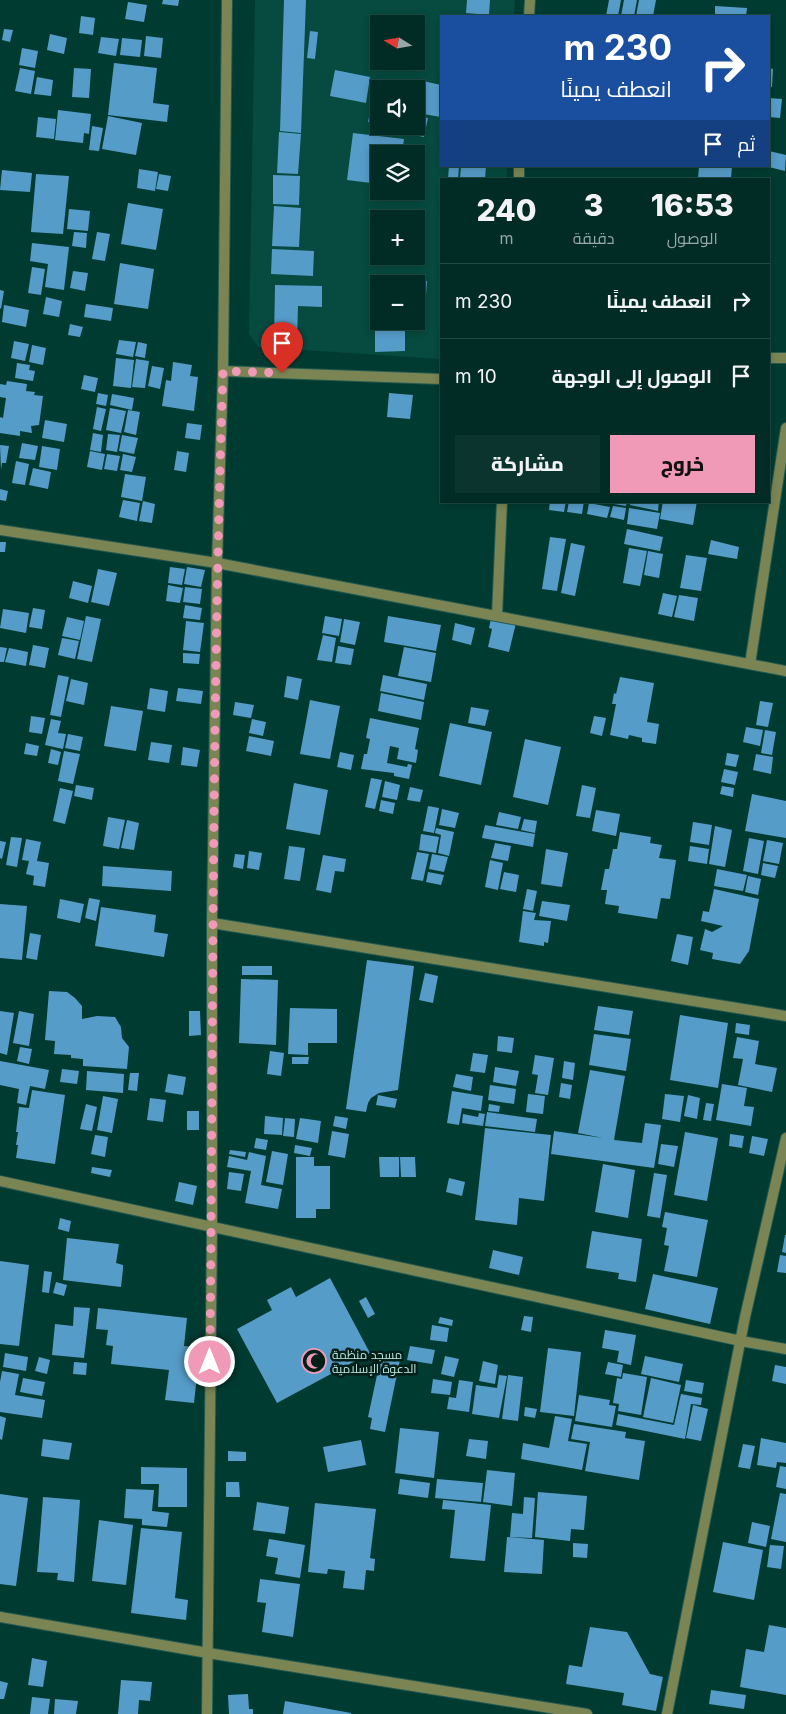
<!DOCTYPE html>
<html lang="ar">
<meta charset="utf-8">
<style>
body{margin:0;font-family:Inter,Cairo,sans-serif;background:#0a342d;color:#f1f3f6;direction:rtl;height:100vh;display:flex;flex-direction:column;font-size:19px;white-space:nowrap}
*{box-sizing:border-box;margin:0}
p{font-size:16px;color:#95a7a7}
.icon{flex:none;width:28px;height:28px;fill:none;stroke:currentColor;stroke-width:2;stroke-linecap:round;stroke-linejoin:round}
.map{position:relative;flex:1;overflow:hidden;direction:ltr}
.side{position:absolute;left:440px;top:178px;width:330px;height:325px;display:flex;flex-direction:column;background:#002c25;border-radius:0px;box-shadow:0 2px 8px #0003,0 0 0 1px #224842;direction:rtl}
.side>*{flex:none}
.guide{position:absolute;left:440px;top:15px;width:330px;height:152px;border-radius:0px;box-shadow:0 2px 8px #0003,0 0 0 1px #224842;direction:rtl;background:#1a4fa0;color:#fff;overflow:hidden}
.needle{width:32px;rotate:281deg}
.controls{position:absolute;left:370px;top:15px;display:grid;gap:10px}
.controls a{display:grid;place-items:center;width:55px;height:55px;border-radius:0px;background:#002c25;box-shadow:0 2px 8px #0003,0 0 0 1px #224842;font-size:25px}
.pin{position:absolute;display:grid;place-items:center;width:42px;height:42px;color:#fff;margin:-51px -21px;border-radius:50% 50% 50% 0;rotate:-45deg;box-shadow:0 0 5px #0007}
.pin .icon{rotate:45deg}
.me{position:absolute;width:55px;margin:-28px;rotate:0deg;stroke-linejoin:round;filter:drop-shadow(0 0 4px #0008)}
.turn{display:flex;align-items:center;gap:18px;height:105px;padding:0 15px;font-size:22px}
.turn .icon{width:65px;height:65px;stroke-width:2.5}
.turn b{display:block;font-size:35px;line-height:42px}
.then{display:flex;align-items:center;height:48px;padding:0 15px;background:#0003;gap:10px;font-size:19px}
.eta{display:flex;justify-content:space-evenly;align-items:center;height:85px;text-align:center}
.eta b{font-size:30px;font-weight:800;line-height:35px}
.button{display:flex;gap:10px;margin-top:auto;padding:10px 15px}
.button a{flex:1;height:58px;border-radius:0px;background:#f09ab7;color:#111;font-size:20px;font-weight:800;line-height:58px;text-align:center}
.button a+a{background:#0a342d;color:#f1f3f6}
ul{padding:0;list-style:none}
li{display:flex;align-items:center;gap:15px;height:75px;padding:0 15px;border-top:1px solid #224842}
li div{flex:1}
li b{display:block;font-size:19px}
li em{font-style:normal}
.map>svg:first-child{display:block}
.built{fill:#074a3f;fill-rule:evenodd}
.building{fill:#569cc8}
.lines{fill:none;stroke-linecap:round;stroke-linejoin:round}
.minor-casing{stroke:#225a50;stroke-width:12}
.minor{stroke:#7b8553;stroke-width:10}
.route{stroke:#f09ab7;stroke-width:9;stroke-dasharray:0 16.2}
.labels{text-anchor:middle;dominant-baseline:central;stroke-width:5;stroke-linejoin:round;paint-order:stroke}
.poi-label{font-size:12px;fill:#bbe7dc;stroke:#011f19;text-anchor:start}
</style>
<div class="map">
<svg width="786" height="1714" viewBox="0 0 786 1714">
<rect width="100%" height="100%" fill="#003b31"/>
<!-- built -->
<path class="built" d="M255,0H515L514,16H441V166H507L506,179H441V359L258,347L249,334ZM379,24H416V61H379ZM379,89H416V126H379ZM379,154H416V191H379ZM379,219H416V256H379ZM379,284H416V321H379Z"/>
<!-- building -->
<path class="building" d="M163,0H179L178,6L162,4Z
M284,0H306L301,133L280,131Z
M467,0H490L489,15L466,13Z
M609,0H621L618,16H606Z
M624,0H637L634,16H621Z
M639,0H656L653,16H636Z
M128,2L147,5L144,22L125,19Z
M715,6L747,8L746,16H715Z
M81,16L95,18L93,35L79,33Z
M4,29L13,30L10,42L2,40Z
M310,31L318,32L315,59L307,58Z
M50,34L67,38L64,54L47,50Z
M146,36L163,38L161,58L144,56Z
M101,37L119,39L116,56L98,53Z
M122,38L142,40L140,57L120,55Z
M22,48L38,51L35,68L19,65Z
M114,63L157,68L153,103L169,105L167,122L108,115Z
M20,68L35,71L31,94L15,91Z
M74,68L91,69L89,98L72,97Z
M769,68L773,69L772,87H769Z
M335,70L370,77L366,103L330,96Z
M37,77L53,80L51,96L34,94Z
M423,81L441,85V117L417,113Z
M769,98L782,99L780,118L769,117Z
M371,106L379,107V124L368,122Z
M58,110L91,114L89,134L84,133L83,143L55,140Z
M108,116L142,123L136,155L102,149Z
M416,116L428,118L424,137L403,133L405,126H416Z
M38,117L56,119L54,139L36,137Z
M92,126L103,128L99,151L89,150Z
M279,132L301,134L298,174L277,173Z
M353,133L404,139L402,154H379V184L347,180Z
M769,151L786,155L785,171L769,167Z
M449,166H459L458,179H448Z
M461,166H486L485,179H460Z
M699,166H732L731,179H698Z
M139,169L158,172L155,191L137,188Z
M2,170L32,173L30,192L0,190Z
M36,174L69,176L63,234L31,232Z
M159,174L171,176L168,191L156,189Z
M273,175L300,176L299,205L273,204Z
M128,203L163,209L156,250L121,244Z
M274,206L301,208L299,247L272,246Z
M69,209L90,211L88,231L67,229Z
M74,232L87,233L86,248L72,246Z
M97,232L110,234L105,261L92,259Z
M32,243L69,247L64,290L45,287L48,264L30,261Z
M272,249L314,251L313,276L271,274Z
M120,263L154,269L148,309L114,304Z
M32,267L45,269L41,295L28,293Z
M73,271L88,273L85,291L70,288Z
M405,280L427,281L424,323H413V321H416V284H405Z
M275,285L322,286V307L298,306L297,341L274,340Z
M0,290L4,291L1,309L0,308Z
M46,297L62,301L59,317L43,314Z
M86,304L113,308L111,321L84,317Z
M4,305L29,310L26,327L2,322Z
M70,324L83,327L80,337L68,335Z
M375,329H405V351L375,352Z
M119,340L136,342L133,357L116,354Z
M14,341L29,344L25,361L11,358Z
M138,342L147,344L145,358L135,356Z
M32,345L46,348L43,365L29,362Z
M116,358L134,360L131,388L113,386Z
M136,359L149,361L145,388L132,387Z
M173,362L192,365L190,376L198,377L194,411L162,406L166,380L171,381Z
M17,363L30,365L29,370L35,371L33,381L15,378Z
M152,366L164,368L160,389L148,386Z
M84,375L98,378L95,392L81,389Z
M7,381L27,384L26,391L35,392L34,395L43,396L39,425L31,426L32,433L20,431V436L0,433V417L3,418L6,398L0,397V384L6,385Z
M98,393L108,395L106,406L96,404Z
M389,393L413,395L410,419L387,417Z
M112,394L134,398L132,410L110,405Z
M97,407L106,409L101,431L93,429Z
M110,408L126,411L121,433L106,430Z
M128,410L140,412L136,435L124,432Z
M45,420L67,424L64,442L42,438Z
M187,423L202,425L200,440L185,438Z
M93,433L103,435L101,452L90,450Z
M108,434L120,435L117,452L106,450Z
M122,435L138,438L134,454L119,451Z
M22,443L38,446L35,460L19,458Z
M0,445L9,446L6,463H2L1,470Z
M42,446L60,449L57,470L39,467Z
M90,451L105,454L102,470L87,467Z
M177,451L189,453L186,472L174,470Z
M107,454L120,456L117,471L104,469Z
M123,454L136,457L132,472L120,470Z
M16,461L29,464L25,485L12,483Z
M33,468L51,472L48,489L29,485Z
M125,474L146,477L142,501L121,497Z
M0,489L8,491L6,501L0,500Z
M123,500L140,503L137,521L119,517Z
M143,501L155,504L152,523L139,521Z
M550,501H566L564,512L549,510Z
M569,501H584L582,514L567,512Z
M615,501H627L626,506L614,504Z
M631,501H659L658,511L630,505Z
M663,501H697L693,525L660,519Z
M589,503L610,507L607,518L587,514Z
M613,506L626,508L624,520L610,517Z
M629,508L660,513L657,529L627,524Z
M627,529L663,537L660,551L624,544Z
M550,537L566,539L557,591L542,589Z
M711,540L739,547L737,559L708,554Z
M0,542H6L5,552H0Z
M571,543L585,546L575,596L561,593Z
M629,548L647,551L640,586L623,583Z
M648,551L663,554L659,578L644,575Z
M686,555L707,558L701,591L680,588Z
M170,567L185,569L182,585L168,583Z
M187,567L205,570L201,587L184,584Z
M98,569L117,573L109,606L91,602Z
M73,581L92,586L88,603L69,598Z
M168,585L183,588L180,603L166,601Z
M185,587L202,589L200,604L183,602Z
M663,593L677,596L672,617L658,614Z
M679,595L698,598L694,621L674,617Z
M185,605L202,608L200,620L183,618Z
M33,608L45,610L42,629L29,627Z
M3,609L29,613L26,633L0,628Z
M86,616L101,619L92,662L77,659Z
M325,616L342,619L339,636L322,633Z
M388,616L441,625L436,651L384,642Z
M67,617L84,621L80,640L62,636Z
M491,618L516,623L509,652L488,647L492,629L489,628Z
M344,619L360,622L355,645L340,642Z
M186,621L204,623L200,652L183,650Z
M455,623L475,628L471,645L452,640Z
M323,635L336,638L332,662L317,660Z
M62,638L79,641L75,659L58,655Z
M33,645L49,648L45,668L29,665Z
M338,646L354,649L351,665L335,663Z
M0,647L7,648L4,662H0Z
M404,647L436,653L431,682L398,676Z
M9,648L28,652L26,666L5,662Z
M183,653L200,654L199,664L183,663Z
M58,675L69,677L61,717L50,715Z
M383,675L427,684L424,700L380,691Z
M287,676L302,679L298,700L284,697Z
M620,677L654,683L647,722L659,724L656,744L642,742V738L629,735L628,739L610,735L616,704H612L614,693L616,694Z
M71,679L88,683L84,705L66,701Z
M150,688L168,691L165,712L147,709Z
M178,688L203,691L201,704L176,701Z
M381,693L424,702L421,720L378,711Z
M310,700L340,706L330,759L300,754Z
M760,701L773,703L768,727L756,725Z
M235,702L254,705L251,718L233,715Z
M111,706L143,711L136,751L104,746Z
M471,707L489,710L485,726L468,723Z
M31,716L45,718L42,734L29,732Z
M594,716L606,718L602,736L590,733Z
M370,718L419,728L415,749L418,750L416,763L397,759L399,748L390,746L387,763L407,767L408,764L412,765L409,779L394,776V773L361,769L364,754H367L370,739L366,738Z
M51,719L61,721L58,733L66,734L63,749L45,745Z
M252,719L266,722L263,736L249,733Z
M450,723L492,732L481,785L439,776Z
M746,727L763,730L760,746L743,742Z
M765,730L776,732L772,755L761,753Z
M68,734L83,737L80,751L65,748Z
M249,736L274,741L271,756L246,751Z
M525,739L561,747L548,805L513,797Z
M151,742L172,745L169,763L148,760Z
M26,743L39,746L37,756L24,754Z
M183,747L200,750L197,767L181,765Z
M51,749L61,752L58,765L48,763Z
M64,751L80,754L73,784L58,781Z
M340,752L354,755L351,770L337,767Z
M727,753L739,755L736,767L725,765Z
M756,754L773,757L771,774L753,770Z
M724,769L738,772L735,785L721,782Z
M371,778L382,780L375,809L365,807Z
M385,781L400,785L397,800L382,797Z
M294,783L328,790L320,835L286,829Z
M76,785L94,788L92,800L74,796Z
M582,785L596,788L590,818L576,816Z
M722,786L734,788L733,797L720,794Z
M410,787L423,790L420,802L407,800Z
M60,788L73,791L65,824L53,821Z
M752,794L786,801V838L745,831Z
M381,800L395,803L393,814L379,811Z
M428,806L439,808L434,833L423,831Z
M442,809L459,813L455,828L439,825Z
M596,810L620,814L616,836L592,831Z
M499,812L521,817L518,829L496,825Z
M108,817L125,820L119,849L103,846Z
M524,819L537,821L535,833L521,830Z
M127,820L139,823L134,850L121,848Z
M693,822L712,825L709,845L690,842Z
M485,825L535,834L533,847L482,838Z
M715,826L732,830L725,867L709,864Z
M436,828L454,832L449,856L438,853L441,835L435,833Z
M620,832L651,837L650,843L662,845L659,858L676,860L670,899L661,898L657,919L618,913L619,906L605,904L607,890H601L605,869H609L613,849H617Z
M421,834L439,837L436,853L419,850Z
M11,837L22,838L17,867L6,865Z
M749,838L764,841L758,874L743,871Z
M26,839L41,842L37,861L49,863L45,887L33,885L34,876L26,874L29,861L22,860Z
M767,840L783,843L779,864L763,861Z
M0,841L6,842L2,859L0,858Z
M495,843L511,846L508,861L491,858Z
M289,846L305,848L300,881L284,879Z
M690,846L709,849L707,864L688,861Z
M546,849L568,853L562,887L541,884Z
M249,851L262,853L259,870L247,868Z
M417,852L429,854L423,881L411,879Z
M235,854L245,855L243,869L233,867Z
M432,854L448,857L444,872L429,869Z
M323,855L346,859L344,872L335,871L331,893L316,890Z
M490,860L503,863L498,890L485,887Z
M763,863L778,866L775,878L761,875Z
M103,866L172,871L171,891L102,886Z
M717,869L747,875L743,891L714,886Z
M428,872L444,875L441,885L426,882Z
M504,872L519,875L516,892L500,889Z
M748,876L761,879L758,895L745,892Z
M527,889L537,891L533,911L523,909Z
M714,889L759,899L749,951L740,964L712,959L713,953L700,950L705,929L712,932L723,926L701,921L703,911L709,912Z
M89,898L100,900L96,921L85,918Z
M60,899L84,904L80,923L57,918Z
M542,901L570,905L567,921L539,916Z
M0,904L27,906L22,960L0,958Z
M101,907L156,915L154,932L168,934L164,957L95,946Z
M523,911L536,913L534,920L551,921L548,943L544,942V946L519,942Z
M30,933L41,935L37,960L26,958Z
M677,934L693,937L688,965L671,961Z
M367,960L414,966L398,1090L379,1093L371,1098L368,1103L366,1112L346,1109Z
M242,966H272V975H242Z
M425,973L438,976L433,1003L419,1000Z
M241,979L278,980L276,1045L239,1043Z
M49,991L67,992L75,998L82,1006V1019L97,1016L115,1017L121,1027L122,1038L129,1047L127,1069L83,1066V1059L71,1058V1055L54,1054L55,1041L45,1040Z
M598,1006L633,1011L629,1035L594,1030Z
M290,1008L337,1009V1043H308V1055L288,1054Z
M0,1011L14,1013L7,1055L0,1053Z
M19,1011L34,1014L29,1046L13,1043Z
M189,1011H200L201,1035L189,1036Z
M680,1015L728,1023L718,1088L670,1080Z
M736,1023L750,1025L749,1035L735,1033Z
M594,1034L631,1039L626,1071L589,1065Z
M498,1036L514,1038L512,1053L497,1051Z
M737,1037L759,1041L755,1064L777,1068L772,1092L738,1085L743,1059L733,1058Z
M20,1047L32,1049L29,1064L17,1061Z
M270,1051L284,1053L281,1076L267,1074Z
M473,1053L488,1055L485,1073L470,1071Z
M535,1055L554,1058L548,1095L535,1093L538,1075L532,1074Z
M292,1057H309L308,1064H292Z
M0,1061L49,1070L45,1089L30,1086L26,1105L17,1103L19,1089L0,1085Z
M564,1061L575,1063L573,1080L562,1078Z
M495,1067L519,1071L516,1086L493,1082Z
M62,1069L79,1071L77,1084L60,1082Z
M590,1070L625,1076L614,1140L642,1143L645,1123L661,1125L654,1168L551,1154L554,1131L603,1138L578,1133Z
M87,1071L124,1074L123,1093L86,1090Z
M130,1073H139L137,1091L128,1090Z
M168,1074L186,1077L183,1095L165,1092Z
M456,1074L473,1077L471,1091L453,1087Z
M561,1083L572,1085L570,1099L559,1097Z
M722,1084L747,1088L744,1106L754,1107L751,1126L716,1120Z
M490,1085L516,1089L514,1104L488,1100Z
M32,1090L65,1095L55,1164L16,1158L18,1145H16L18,1132H16L19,1107L29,1108Z
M452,1091L483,1096L481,1111L462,1108L459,1125L447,1123Z
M528,1094L545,1096L543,1114L526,1112Z
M665,1094L684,1096L680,1122L662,1119Z
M378,1095L397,1099L395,1108L376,1105Z
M688,1095L700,1098L697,1119L684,1116Z
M103,1096L118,1099L112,1133L97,1130Z
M150,1098L166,1100L163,1122L147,1120Z
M706,1103L714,1104L711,1121L703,1120Z
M86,1104L97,1107L92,1131L80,1129Z
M489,1104L500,1106L499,1112L488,1111Z
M187,1111H199V1130H187Z
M487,1112L537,1119L535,1132L485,1126Z
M479,1113L485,1114L483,1126L462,1123L463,1114L478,1117Z
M265,1116L283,1118L282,1135L264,1134Z
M335,1116L348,1118L346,1129L333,1126Z
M285,1118L295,1119L294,1137L283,1136Z
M300,1118L321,1121L318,1143L296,1139Z
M485,1128L551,1135L544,1201L519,1198L517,1225L475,1220Z
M332,1131L349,1134L345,1158L328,1155Z
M685,1132L718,1138L707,1201L674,1195Z
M730,1134L744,1136L742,1148L729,1146Z
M95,1135L108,1137L105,1157L91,1154Z
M752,1136L768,1139L764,1156L749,1153Z
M256,1138L268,1140L266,1150L254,1148Z
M661,1144L678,1146L674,1167L658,1164Z
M295,1145L312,1148L310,1156L294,1153Z
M230,1150L246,1152L245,1157L229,1154Z
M272,1151L288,1154L283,1185L266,1182Z
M249,1152L266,1156L261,1185L282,1189L278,1209L245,1203L251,1171L227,1167L229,1156L247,1160Z
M296,1157H314V1166H330V1209H316V1218H296Z
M379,1157H399V1177H380Z
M400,1157H415L416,1177H401Z
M603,1164L635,1170L628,1218L595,1212Z
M92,1167L112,1170L110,1177L91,1173Z
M229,1172L244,1174L241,1191L227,1189Z
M654,1173L667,1175L660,1218L647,1216Z
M449,1178L465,1182L462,1196L446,1192Z
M179,1182L197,1186L193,1205L175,1201Z
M665,1212L708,1220L697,1277L664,1271L669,1246L664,1245L667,1228L662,1227Z
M60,1218L71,1221L69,1232L58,1229Z
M592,1231L642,1239L636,1282L618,1279L619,1273L586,1268Z
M785,1235H786V1253L782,1252Z
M67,1238L119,1244L116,1263L123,1265V1269L121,1287L63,1280Z
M493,1250L523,1257L519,1275L489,1268Z
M780,1255L786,1256V1273L777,1272Z
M0,1261L29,1265L19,1346L0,1344Z
M44,1271L52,1272L49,1293L42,1292Z
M653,1274L718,1288L710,1324L645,1309Z
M330,1278L370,1353L277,1403L237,1329L272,1310L267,1300L291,1287L296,1297Z
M56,1282L67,1285L64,1296L53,1293Z
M366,1297L375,1314L368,1318L359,1301Z
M74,1307L90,1308L84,1358L52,1355L55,1324L73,1326Z
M98,1308L187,1318L184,1346L200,1348L194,1403L165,1400L169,1370L111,1364L113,1346L106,1345L108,1330L96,1329Z
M524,1316L533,1317L531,1332L521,1330Z
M440,1317L453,1320L452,1326L438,1323Z
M432,1325L449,1328L447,1342L430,1340Z
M605,1330L636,1335L631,1365L617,1362L619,1351L602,1348Z
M410,1346L435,1350L432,1364L407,1360Z
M548,1348L581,1352L574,1416L540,1412Z
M382,1352L401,1355L385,1432L370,1429L372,1418L368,1417Z
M5,1353L28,1357L26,1371L3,1367Z
M445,1356L459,1359L454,1377L441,1374Z
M645,1356L683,1364L679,1382L641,1374Z
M39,1357L50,1360L47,1374L35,1371Z
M483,1361L498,1365L495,1384L479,1381Z
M74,1362L87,1363L86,1375L73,1374Z
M608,1362L623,1365L621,1377L605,1374Z
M775,1365L786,1367V1384L772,1381Z
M2,1371L19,1374L15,1395L45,1400L42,1418L0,1412V1382Z
M623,1373L647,1377L641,1415L618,1411L619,1404L613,1403L617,1378L622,1379Z
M499,1375L507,1376L499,1418L472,1414L476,1385L497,1388Z
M508,1375L523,1377L518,1421L502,1419Z
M23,1378L45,1382L42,1396L20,1392Z
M651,1378L681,1385L673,1423L643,1417Z
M433,1379L452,1382L450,1395L431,1393Z
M459,1380L473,1382L469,1412L447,1409L449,1397L456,1398Z
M686,1380L704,1383L702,1394L684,1391Z
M681,1394L702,1398L701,1405L691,1404L685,1439L616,1425L618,1414L674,1425Z
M579,1395L610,1400L609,1405L616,1406L612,1427L575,1421Z
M693,1405L708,1409L701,1441L686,1438Z
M525,1407L537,1409L535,1418L524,1416Z
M0,1416L6,1418L2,1440L0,1439Z
M555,1416L572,1419L568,1441L587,1444L582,1470L521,1459L523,1443L549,1448Z
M574,1424L626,1432L625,1438L645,1441L639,1480L585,1471L590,1442L571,1439Z
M400,1428L439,1432L434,1478L395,1473Z
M761,1438L786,1443V1463L777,1462L776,1468L757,1465Z
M43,1439L72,1443L69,1460L41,1456Z
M469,1439L488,1441L486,1459L466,1456Z
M361,1440L366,1465L328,1472L323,1447Z
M743,1444L755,1446L750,1469L738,1467Z
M228,1451L246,1452V1461H228Z
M780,1466L786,1467V1489L776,1487Z
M141,1467L187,1468V1507H158L159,1484H141Z
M487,1470L515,1473L512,1506L483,1502Z
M400,1479L430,1483L428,1498L398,1494Z
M437,1479L483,1483L481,1502L435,1498Z
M226,1482H239L240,1497H226Z
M126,1489L154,1490L152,1511L169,1513L167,1527L142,1525V1519L124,1518Z
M538,1492L587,1496L584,1530L571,1529L570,1541L535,1537Z
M780,1493L786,1494V1542L771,1539Z
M0,1494L28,1498L16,1586L0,1584Z
M43,1497L80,1500L74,1582L57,1580L58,1573L37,1572Z
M524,1497L535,1498L532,1538L510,1537L512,1513L523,1514Z
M443,1500L491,1505L485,1561L450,1558L455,1510L442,1509Z
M257,1502L289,1507L285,1534L253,1530Z
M315,1503L376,1509L370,1558L375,1559L374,1571L366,1570L364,1590L343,1588L345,1571L328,1569L327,1574L308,1572Z
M99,1520L133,1525L126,1585L92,1581Z
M752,1522L770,1526L766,1547L748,1543Z
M141,1528L182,1532L175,1598L188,1600L186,1620L131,1613Z
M507,1537L544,1540L542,1574L504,1572Z
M269,1539L305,1545L300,1578L275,1574L278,1558L266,1556Z
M723,1542L763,1550L754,1600L713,1592Z
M573,1543L588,1544L587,1558L573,1557Z
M770,1545L784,1546L781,1569L767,1567Z
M260,1579L300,1584L293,1637L262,1632L266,1603L257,1602Z
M769,1625L786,1628V1695L740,1687L746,1649L764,1652Z
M590,1627L627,1632L650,1674L663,1677L656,1711L622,1705L624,1693L566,1684L569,1665L582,1667Z
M32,1658L47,1661L43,1687L28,1685Z
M121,1680L152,1682L150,1701L139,1700L138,1714H118Z
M0,1681L8,1683L4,1699H0Z
M711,1690L746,1695L744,1709L709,1704Z
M248,1694L249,1709H253V1714H229L228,1695Z
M32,1697L50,1699L48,1714H30Z
M55,1699L78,1701L76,1714H54Z
M285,1701L351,1713V1714H283Z"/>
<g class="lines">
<defs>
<path id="minor" d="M529,16L530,0
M519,179V166
M769,358H786
M223,371L441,379
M0,530L217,563L786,671
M497,616L502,501
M750,664L786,428
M212,923L786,1016
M0,1181L741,1341L786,1349
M0,1617L208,1653L587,1714
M207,1714L212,1226V923L217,563L223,371L227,0
M667,1714L745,1317L786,1138"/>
</defs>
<!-- minor casing -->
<use href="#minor" class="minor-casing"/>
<!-- minor -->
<use href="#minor" class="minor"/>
</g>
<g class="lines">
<!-- route -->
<path class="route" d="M210,1362C213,1032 212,701 223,371L282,373"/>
</g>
<!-- icons -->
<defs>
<symbol id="mosque-ring" viewBox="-11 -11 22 22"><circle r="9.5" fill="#011f19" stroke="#f09ab7" stroke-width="1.5"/><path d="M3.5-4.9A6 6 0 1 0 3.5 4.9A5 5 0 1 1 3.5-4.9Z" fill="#f09ab7"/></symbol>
</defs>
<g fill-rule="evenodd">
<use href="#mosque-ring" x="300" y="1347" width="28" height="28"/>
</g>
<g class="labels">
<!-- poi labels -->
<g class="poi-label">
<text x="332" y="1354">مسجد منظمة<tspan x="332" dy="14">الدعوة الإسلامية</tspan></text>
</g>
</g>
</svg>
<div class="controls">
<a><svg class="needle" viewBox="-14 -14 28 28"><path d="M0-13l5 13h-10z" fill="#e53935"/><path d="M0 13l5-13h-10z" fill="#95a7a7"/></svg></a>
<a><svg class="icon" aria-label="sound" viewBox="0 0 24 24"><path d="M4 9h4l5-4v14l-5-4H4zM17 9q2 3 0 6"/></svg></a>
<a><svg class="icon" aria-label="layers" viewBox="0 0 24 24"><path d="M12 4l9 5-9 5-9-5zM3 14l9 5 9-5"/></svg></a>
<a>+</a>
<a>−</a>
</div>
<div class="pin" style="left:282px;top:373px;background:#d93025"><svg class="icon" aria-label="arrive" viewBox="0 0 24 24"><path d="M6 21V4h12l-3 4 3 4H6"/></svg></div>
<svg class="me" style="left:210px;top:1362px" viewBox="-20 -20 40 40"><circle r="17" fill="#f09ab7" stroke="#fff" stroke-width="3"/><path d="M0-11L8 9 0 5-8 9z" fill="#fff"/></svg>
<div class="guide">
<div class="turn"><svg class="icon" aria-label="right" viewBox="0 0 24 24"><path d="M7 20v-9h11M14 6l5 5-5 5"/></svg><div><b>230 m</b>انعطف يمينًا</div></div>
<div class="then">ثم<svg class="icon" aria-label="arrive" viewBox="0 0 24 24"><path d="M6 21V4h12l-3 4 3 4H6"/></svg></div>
</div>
<section class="side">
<div class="eta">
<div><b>16:53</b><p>الوصول</p></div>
<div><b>3</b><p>دقيقة</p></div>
<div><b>240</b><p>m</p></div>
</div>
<ul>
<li><svg class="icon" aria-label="right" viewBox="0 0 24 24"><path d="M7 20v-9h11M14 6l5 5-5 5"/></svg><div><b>انعطف يمينًا</b></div><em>230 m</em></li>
<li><svg class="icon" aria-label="arrive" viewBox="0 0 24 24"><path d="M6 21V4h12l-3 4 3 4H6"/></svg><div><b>الوصول إلى الوجهة</b></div><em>10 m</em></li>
</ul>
<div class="button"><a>خروج</a><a>مشاركة</a></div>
</section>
</div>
